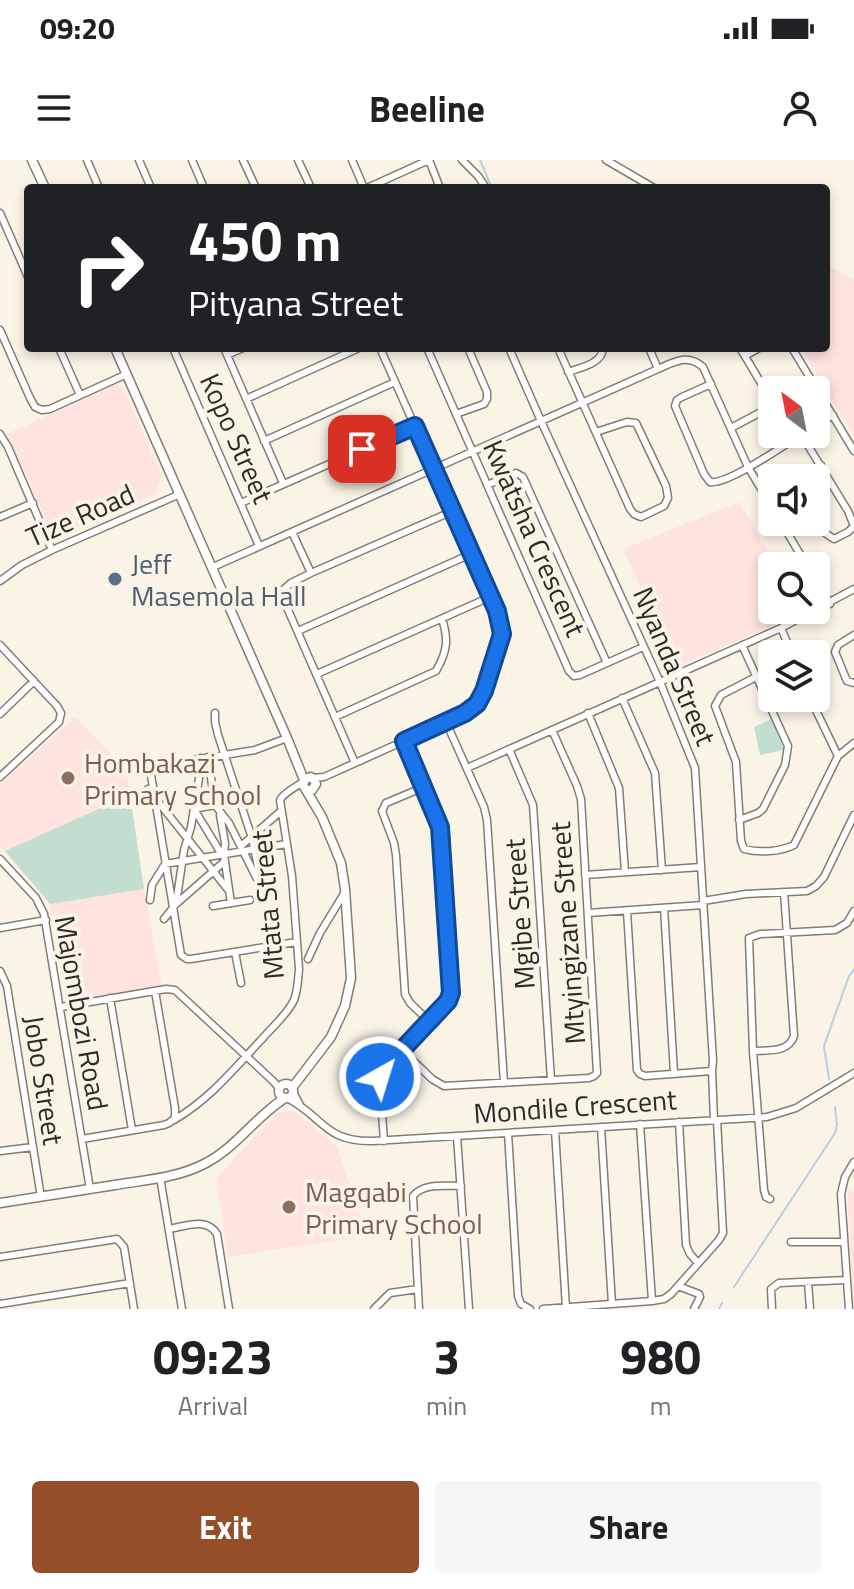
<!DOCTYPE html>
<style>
body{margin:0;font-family:"Titillium Web",sans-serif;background:#f6f6f6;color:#202124;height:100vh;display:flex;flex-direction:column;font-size:30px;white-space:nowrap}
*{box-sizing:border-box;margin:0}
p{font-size:26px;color:#757577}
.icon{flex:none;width:44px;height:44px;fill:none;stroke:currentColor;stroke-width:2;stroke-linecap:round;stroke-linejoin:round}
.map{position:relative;height:1149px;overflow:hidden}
.panel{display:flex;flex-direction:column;background:#fff;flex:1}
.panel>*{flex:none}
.banner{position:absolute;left:24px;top:24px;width:806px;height:168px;border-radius:8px;box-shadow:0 4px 12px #0003;background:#202124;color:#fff;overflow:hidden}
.needle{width:52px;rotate:328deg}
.fabs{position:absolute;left:758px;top:216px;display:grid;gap:16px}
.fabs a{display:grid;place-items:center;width:72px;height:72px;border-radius:8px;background:#fff;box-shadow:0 4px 12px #0003;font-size:40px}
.pin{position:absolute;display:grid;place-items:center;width:68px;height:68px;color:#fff;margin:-34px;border-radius:16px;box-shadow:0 4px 12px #0006}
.me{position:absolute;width:88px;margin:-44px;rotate:39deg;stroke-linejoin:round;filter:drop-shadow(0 0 6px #0008)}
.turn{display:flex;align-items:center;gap:28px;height:168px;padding:0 32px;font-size:36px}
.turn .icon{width:104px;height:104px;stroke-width:2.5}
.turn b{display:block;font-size:56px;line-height:68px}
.eta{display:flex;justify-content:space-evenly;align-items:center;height:136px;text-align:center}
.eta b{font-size:48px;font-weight:700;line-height:56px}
.action{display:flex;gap:16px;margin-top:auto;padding:16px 32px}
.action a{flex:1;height:92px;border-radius:8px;background:#954f28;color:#fff;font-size:32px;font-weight:700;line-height:92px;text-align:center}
.action a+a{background:#f6f6f6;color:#202124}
.status{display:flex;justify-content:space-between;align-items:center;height:56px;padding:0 40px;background:#fff;direction:ltr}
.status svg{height:22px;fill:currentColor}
header{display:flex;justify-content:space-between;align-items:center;height:104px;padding:0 32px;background:#fff;font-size:36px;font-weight:700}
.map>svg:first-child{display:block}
.education{fill:#fee3df}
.green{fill:#c1dece}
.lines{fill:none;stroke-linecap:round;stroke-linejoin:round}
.stream{stroke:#b7cee7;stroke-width:2}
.street-casing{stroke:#837d71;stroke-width:9}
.secondary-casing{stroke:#837d71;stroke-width:11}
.street{stroke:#fff;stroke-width:6}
.secondary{stroke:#fff;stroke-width:8}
.route-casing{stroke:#114b97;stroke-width:20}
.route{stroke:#1a73e8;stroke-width:14}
.service-dot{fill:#5c6f8a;stroke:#faf4e6;stroke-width:3}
.education-dot{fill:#8d6e63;stroke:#faf4e6;stroke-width:3}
.labels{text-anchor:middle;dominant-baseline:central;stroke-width:8;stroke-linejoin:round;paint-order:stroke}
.street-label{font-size:28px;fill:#2d2b26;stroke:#faf4e6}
.service-label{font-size:28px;fill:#4e5e75;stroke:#faf4e6;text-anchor:start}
.education-label{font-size:28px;fill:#785e54;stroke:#faf4e6;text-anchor:start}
</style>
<div class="status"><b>09:20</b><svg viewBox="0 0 49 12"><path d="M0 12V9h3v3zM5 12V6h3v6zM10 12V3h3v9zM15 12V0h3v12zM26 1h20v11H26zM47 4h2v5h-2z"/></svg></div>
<header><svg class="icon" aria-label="menu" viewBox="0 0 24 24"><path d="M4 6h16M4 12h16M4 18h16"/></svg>Beeline<svg class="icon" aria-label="person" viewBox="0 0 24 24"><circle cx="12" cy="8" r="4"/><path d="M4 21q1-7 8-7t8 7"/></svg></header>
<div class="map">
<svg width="854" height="1149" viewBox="0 0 854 1149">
<rect width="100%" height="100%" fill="#faf4e6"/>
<!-- education -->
<path class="education" d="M826,104L854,120V276L801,188H826Z
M118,224L123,228L162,316L154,335L58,376L50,368L7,274Z
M740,342L761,380L779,406H772V450H784L788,459L676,507L623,389Z
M75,557L127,611L130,635L5,691L0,687V625Z
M144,729L162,826L74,839L66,831L50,744Z
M294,951L337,986L367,1076L228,1097L216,1018L278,952Z
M847,1029L854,1033V1149Z"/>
<!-- green -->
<path class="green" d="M772,559L784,590L760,595L754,567Z
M130,635L144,729L50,744L5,691Z"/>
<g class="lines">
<!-- stream -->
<path class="stream" d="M480,0L492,28
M829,919L824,886L849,816L854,809
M734,1127L835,973L837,964L835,947
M719,1149L722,1143"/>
<defs>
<path id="street" d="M87,0L99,28
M139,0L151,28
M192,0L204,28
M243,0L256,28
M298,0L311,28
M352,0L364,28
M429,0L440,28
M462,0L478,16L486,28
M606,0L654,28
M367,28L429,0
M0,53L28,117
M0,170L30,238L35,247L42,250L50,249L127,214
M59,188L80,235
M173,188L259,386
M224,188L283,323
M427,188L569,511L574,516L580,515L643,487
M509,188L541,261L660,522L695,608L713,901L712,911L714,960
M558,188L630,349L634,354L641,357L664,346L668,338L666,326L636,263L627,262L596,272
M649,188L658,209
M792,188L854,291
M227,195L243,188
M745,196L759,188
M568,212C582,207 602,204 603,188
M711,224L682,237L677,240L675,246L704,314L710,322C728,325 784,285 802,274
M246,239L359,188
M456,254L484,244L487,239V232L468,188
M816,265L833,255
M731,268L761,252L768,242L767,233L740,188
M0,274L8,287L52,390
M801,274L848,351L854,366L848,372L834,379L825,373L816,359
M264,281L395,222
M799,318L821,305
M487,325L516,313L523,317L607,503
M241,343L415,266
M0,357L33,343
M781,362L807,406
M292,372L311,413
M213,407L658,209C674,202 688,193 703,207L748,307L772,347
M816,420L830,444
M0,421L22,405L52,390L180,334
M781,468L792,494
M298,471L471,394
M854,475L838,485L835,492L847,521L854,523
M0,485L57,546L61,553L59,562L0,617
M317,514L490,437
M756,517L721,535L715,546L736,602L741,681L744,689C759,693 780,692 794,685L838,596L854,583
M622,538L655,613L662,710
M810,538L838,596
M215,553V562L218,575L252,678L260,717
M588,553L619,628L625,712
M0,554L34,521
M335,557L436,511C447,492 449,480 442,459
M446,562L484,647L487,660L504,923
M287,578L255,590L157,606L152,610L151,615L181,795L187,799H191L296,782
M509,589L533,645L551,920
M208,597L215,645L229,663L261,727
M355,603L285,443L283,430L291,423L311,413L453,351
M467,608L781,468L854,429
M312,618L324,617L404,581L473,548C483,538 502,485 501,470C501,464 499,458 497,451L380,188
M424,627L386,643L382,651L394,683L396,695L405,834L410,843L429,861
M148,629L229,731
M198,648L234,642
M194,649L222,695
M220,655L225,683L224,695L231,743
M739,660L758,653L763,649L785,605L788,586L742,485
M241,686L281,651
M0,699L36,738L44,754L90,1029
M585,715L701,707
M150,740L152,725L165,704L286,684
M703,741L746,734L807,731L816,726L824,717L854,655
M176,744L225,701
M213,746L250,740
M664,748L674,913
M627,751L637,910L640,914L645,916L712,911
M588,753L703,745
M164,759L176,744L184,690L191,667L201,606V598
M0,768L46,760
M235,792L241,823
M308,799L320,773L345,732
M0,811L7,826L41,1037
M110,838L132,970
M61,847L166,829L175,830L273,921L279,928
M402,890L432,919L444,926L589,918L594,916L597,913L581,639L577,626L552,570
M753,891C769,890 788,893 794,876L784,732
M293,932L300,945
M287,938C324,957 324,982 373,981L767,957L796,948L854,913
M174,960C210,939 234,909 262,879C272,867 287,855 294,840C298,830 298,819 299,809L292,716L280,640C283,633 296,627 303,622
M679,962L686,1085L690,1094L698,1103
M640,964L652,1141
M601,967L612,1144
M555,970L566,1148
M508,973L518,1136L521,1144L530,1149
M457,976L469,1149
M82,979L164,965L169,963L175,958V948L155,831
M384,981L380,926L382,913L448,841L451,830L440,667L404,581
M0,991L33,987
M160,1017L182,1149
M770,1039L766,1037L764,1030L753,891L749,778L760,774L835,770L847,763L854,751
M169,1069C186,1066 207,1057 217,1074L229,1149
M791,1082H844
M0,1097L117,1079L124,1087L134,1149
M808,1122L810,1149
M678,1126L699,1134L700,1137L694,1149
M0,1144L130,1123
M374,1149L390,1133L418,1129
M419,1149L413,1036C423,1023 445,1026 461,1026
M543,1149L652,1141L664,1139L671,1134L719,1080L723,1073L717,960
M772,1149L771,1129L779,1123L846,1120
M849,1149L841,1034L845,1017L854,1002"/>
<path id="secondary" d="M32,0L45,28
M115,188L287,578L304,620
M279 931a7 7 0 1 1 14 0a7 7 0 1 1-14 0Z
M292,928L331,877L345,846L351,818L345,729L341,703L322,657L303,625L305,619L311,617L314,620L316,624L312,630H307
M0,1043C38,1037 77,1031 115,1025C145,1020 177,1018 204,1004C236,988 255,957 285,938"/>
</defs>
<!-- street casing -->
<use href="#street" class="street-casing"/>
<!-- secondary casing -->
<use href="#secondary" class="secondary-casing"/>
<!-- street -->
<use href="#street" class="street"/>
<!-- secondary -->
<use href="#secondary" class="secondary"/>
</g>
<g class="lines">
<defs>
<path id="route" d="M362,289L415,266L497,451L502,474L484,531L477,544L465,553L404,581L440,667L451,833L448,841L384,909L380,917"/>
</defs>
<!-- route casing -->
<use href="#route" class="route-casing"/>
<!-- route -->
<use href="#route" class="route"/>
</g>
<!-- markers -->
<circle class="service-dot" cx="115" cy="419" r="8"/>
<g class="education-dot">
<circle cx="68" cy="618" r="8"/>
<circle cx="289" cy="1047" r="8"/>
</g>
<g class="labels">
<!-- street labels -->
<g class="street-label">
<text transform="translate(237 278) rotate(66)">Kopo Street</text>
<text transform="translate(80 355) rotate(-24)">Tize Road</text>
<text transform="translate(535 378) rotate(66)">Kwatsha Crescent</text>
<text transform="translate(675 506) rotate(67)">Nyanda Street</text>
<text transform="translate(267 745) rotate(-95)">Mtata Street</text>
<text transform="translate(519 754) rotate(-94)">Mgibe Street</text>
<text transform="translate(567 773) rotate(-94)">Mtyingizane Street</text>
<text transform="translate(82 853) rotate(80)">Majombozi Road</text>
<text transform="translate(44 920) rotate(81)">Jobo Street</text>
<text transform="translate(575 946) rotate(-4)">Mondile Crescent</text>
</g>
<!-- service labels -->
<g class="service-label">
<text x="131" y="403">Jeff<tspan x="131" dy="32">Masemola Hall</tspan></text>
</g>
<!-- education labels -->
<g class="education-label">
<text x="84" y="602">Hombakazi<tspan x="84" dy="32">Primary School</tspan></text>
<text x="305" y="1031">Magqabi<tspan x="305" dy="32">Primary School</tspan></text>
</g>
</g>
</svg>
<div class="fabs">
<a><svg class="needle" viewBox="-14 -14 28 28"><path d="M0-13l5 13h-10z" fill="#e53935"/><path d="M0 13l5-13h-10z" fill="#757577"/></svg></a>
<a><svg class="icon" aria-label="sound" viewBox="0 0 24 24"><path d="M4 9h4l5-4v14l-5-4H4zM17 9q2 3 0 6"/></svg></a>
<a><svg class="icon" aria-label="search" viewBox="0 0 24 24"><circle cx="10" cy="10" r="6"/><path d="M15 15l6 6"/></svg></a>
<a><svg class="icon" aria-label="layers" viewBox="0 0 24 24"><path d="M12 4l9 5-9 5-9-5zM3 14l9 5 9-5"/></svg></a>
</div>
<div class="pin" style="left:362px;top:289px;background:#d93025"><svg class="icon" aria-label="arrive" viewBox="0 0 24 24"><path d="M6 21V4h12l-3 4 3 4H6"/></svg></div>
<svg class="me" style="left:380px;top:917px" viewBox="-20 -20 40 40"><circle r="17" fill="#1a73e8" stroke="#fff" stroke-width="3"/><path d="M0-11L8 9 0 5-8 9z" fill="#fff"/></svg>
<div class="banner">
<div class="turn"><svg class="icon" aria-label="right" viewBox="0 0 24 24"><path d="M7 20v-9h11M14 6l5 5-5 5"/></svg><div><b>450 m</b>Pityana Street</div></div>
</div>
</div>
<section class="panel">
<div class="eta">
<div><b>09:23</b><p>Arrival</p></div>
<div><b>3</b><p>min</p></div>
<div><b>980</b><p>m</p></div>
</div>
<div class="action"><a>Exit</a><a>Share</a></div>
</section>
